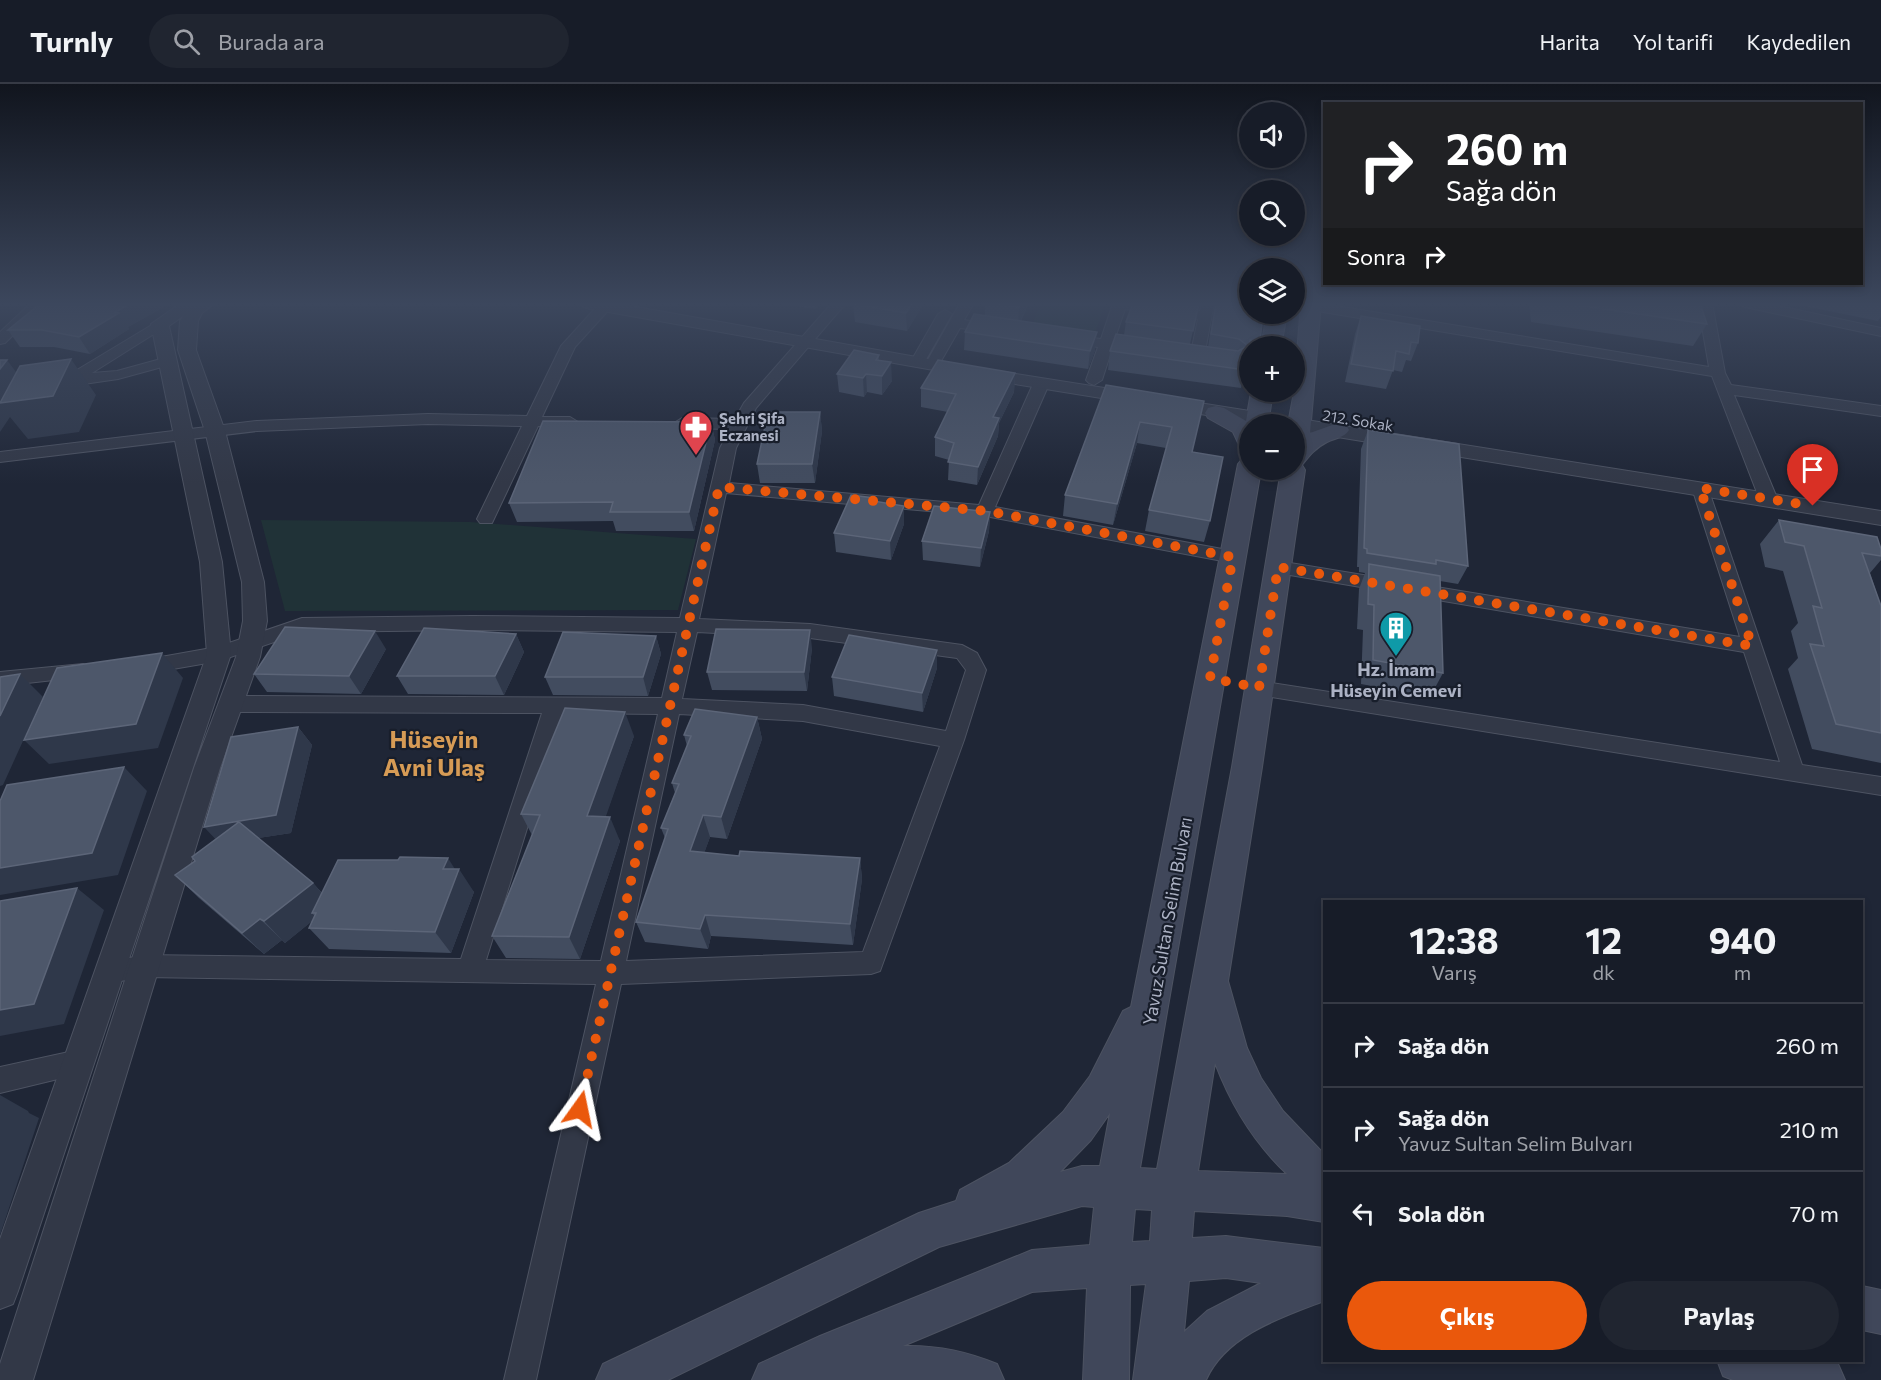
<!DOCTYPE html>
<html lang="tr">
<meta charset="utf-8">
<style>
body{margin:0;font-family:Commissioner,sans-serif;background:#202530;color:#f1f3f6;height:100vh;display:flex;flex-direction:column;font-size:22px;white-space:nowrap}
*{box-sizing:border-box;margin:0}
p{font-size:20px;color:#9ea1a8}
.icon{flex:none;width:33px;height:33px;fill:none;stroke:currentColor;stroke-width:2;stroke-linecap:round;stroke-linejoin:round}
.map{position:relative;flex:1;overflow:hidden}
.drawer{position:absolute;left:1323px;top:816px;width:540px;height:462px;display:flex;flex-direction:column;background:#171c28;border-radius:0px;box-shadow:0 3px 9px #0003,0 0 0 2px #363a45}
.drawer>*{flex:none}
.top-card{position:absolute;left:1323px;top:18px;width:540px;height:183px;border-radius:0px;box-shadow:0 3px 9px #0003,0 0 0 2px #363a45;background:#202124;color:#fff;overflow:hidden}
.buttons{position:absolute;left:1239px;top:18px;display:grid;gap:12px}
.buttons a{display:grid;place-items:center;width:66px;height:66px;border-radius:50%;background:#171c28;box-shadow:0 3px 9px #0003,0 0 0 2px #363a45;font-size:30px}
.pin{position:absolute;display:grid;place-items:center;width:51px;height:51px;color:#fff;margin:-62px -26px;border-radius:50% 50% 50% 0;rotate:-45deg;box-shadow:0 0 6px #0007}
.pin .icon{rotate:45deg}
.me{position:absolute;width:66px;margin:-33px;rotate:12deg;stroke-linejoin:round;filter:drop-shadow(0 0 4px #0008)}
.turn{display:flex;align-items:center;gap:21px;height:126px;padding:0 24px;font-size:27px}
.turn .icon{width:78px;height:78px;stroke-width:2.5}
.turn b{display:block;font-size:42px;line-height:51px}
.then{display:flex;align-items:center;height:57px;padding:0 24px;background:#0003;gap:12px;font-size:22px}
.eta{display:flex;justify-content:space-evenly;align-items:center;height:102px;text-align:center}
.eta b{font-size:36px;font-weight:700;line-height:42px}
.button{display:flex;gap:12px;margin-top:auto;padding:12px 24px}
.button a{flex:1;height:69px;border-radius:36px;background:#ea580c;color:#fff;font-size:24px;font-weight:700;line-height:69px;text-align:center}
.button a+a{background:#202530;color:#f1f3f6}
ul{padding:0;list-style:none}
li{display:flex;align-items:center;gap:18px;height:84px;padding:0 24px;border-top:2px solid #363a45}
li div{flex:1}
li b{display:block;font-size:22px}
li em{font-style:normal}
header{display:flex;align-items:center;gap:36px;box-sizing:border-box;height:84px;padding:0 30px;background:#171c28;border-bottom:2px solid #363a45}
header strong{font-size:28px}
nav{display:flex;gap:33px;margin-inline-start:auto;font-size:21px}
.search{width:420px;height:54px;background:#202530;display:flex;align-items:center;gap:15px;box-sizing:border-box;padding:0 21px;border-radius:33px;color:#9ea1a8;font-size:22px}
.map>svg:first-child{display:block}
.green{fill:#203237}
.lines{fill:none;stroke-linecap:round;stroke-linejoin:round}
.minor-casing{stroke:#4d5362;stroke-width:2}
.tertiary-casing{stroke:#4d5362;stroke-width:2}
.secondary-casing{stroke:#4d5362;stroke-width:2}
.minor{fill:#323847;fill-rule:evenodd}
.tertiary{fill:#323847;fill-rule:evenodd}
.secondary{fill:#40475a;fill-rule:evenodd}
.wall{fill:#424c5f}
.shaded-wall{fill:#2f384a}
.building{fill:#4d576a;stroke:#5c6578;stroke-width:1.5}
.route{stroke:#ea580c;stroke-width:10;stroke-dasharray:0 18}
.labels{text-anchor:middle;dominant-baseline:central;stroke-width:4.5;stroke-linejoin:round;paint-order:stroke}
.far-poi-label{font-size:15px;font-weight:bold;fill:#acb2c4;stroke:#181e2b;text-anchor:start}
.far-street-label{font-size:15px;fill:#acb2c4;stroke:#181e2b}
.poi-label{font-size:18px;font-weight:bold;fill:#acb2c4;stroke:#181e2b}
.street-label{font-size:18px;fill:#acb2c4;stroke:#181e2b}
.district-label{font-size:24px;font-weight:bold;fill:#d69b55;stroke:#181e2b}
</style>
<header>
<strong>Turnly</strong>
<div class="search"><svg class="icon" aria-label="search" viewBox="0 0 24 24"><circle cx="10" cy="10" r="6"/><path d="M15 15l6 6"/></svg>Burada ara</div>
<nav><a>Harita</a><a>Yol tarifi</a><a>Kaydedilen</a></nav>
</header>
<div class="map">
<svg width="1881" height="1296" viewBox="0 0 1881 1296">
<rect width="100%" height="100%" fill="#1f2636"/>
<!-- green -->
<path class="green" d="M1041,219H1105L1093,256L1030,246Z
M261,436L470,438L696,455L678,526L285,527Z"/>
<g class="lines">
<defs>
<path id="minor" d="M31,219H46L5,259L0,260V248Z
M600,219H615L575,263L542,333H570L578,338L570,343L538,342L492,439H480L477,435L522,342L428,340L257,347L0,378V368L257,337L428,330L527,332L561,262Z
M832,219H846L756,324L736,364L729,399L979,421L1033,300L1041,295L1049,300L995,423L1233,467L1239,469L1242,473L1239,477L1233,479L985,432L726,409L699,535L810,540L962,561L977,569L986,586L964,656L880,887L871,890L621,900L536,1296H504L596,900L144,893L109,899L100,896L96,888L100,880L144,871L461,875L542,629L231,628L224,625L221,620L224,615L231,612L662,614L677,548L472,546L303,548L219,577L144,590L137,588L134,583L137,578L144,576L217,563L302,534L472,532L680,534L720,364L730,345L682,344L674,339L682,334L735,335L744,319ZM697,548L810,554L957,574L966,586L946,647L803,621L682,615ZM563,629L658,630L601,877L486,876ZM679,630L803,637L940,662L863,868L626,877Z
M960,219H974L964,236L997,241L1004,245L997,249L960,244L937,284H927L925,281Z
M1113,219H1142L1200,227L1202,219H1214L1204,273L1197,277L1190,273L1198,235L1125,225L1114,257L1139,261L1146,265L1139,269L1112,265L1102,296L1094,301L1089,299L1086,296L1098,263L1069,259L1062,255L1069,251L1101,255Z
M1306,219H1318L1709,283L1698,219H1712L1725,289L1731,301L1881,322V332L1734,311L1777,414L1774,418H1762L1759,414L1712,292L1311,226L1304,222Z
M1738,219H1765L1881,244V252L1745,223Z
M945,226L952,230L924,279L922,282H912L910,279L938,230Z
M160,236L165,237L167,240L165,243L92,289L117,287L168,273L175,277L173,280L118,295L70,302L0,301V291L67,292Z
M1700,399L1706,400L1708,404L1802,681L1881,693V711L1259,611L1252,609L1249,604L1252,599L1259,597L1780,678L1744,568L1278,489L1272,487L1269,483L1272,479L1278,477L1740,553L1692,404L1694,400Z
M83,580L90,582L93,587L90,592L0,602V588Z
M78,966L87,970L91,979L87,988L0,1009V983Z"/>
<path id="tertiary" d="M181,219H215L202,229L198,237L196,266L225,347L264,498L267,537L260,573L220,684L33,1296H0V1280L194,684L236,573L243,537L242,498L205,347L178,266L180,237L183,232L169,242L222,478L231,570L18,1207L13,1220L0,1225V1155L207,570L200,478L151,240Z
M578,219H614L984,285L1881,427V441L1294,346V340H1262L984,295L586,224Z"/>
<path id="secondary" d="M1301,219H1321L1310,349L1338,339L1346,341L1349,346C1344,354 1335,354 1327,358C1315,364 1309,372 1302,381L1305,386L1262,683L1228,897L1247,964L1261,994L1283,1027L1324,1070V1138L1287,1132L1194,1127L1192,1154L1226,1152L1324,1164V1217C1282,1233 1226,1251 1206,1296H1133L1146,1200L1130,1201L1129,1296H1083L1087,1204L1032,1208L903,1262C937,1261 966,1267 997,1280L1004,1296H752L759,1280L820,1252L1032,1166L1090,1161L1094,1123L1082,1122L939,1163L668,1296H596L603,1280L919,1129L956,1117L960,1106L1009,1079L1063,1028L1090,992L1123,927L1131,923L1238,380L1242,375L1250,373V386H1261L1140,1084L1157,1085L1232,683L1281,386H1294V340H1288L1294,308ZM1215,979C1231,1021 1254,1059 1287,1090L1198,1087ZM1110,1029L1100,1082H1082L1060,1088L1091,1056ZM1135,1125L1152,1126L1150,1157L1132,1158ZM1226,1194L1261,1199L1207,1227L1184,1248L1189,1197Z
M1267,230H1287L1281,262H1261Z
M1251,308H1273L1268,340H1250V369L1242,367L1233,348L1208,334L1205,329L1208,324L1216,322L1224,324L1246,337Z
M1862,1202L1881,1206V1250L1862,1246Z
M1717,1276H1830L1838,1280L1845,1296H1733L1723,1292Z"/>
</defs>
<!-- minor casing -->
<use href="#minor" class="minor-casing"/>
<!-- tertiary casing -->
<use href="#tertiary" class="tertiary-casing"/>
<!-- secondary casing -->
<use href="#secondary" class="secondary-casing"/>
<!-- minor -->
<use href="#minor" class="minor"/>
<!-- tertiary -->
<use href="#tertiary" class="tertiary"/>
<!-- secondary -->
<use href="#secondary" class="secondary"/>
</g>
<!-- wall -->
<path class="wall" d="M41,219H171L128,243L129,245L90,270L54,263H20L8,246Z
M777,219H821L816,225Z
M924,219L907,247L855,238L853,220Z
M985,219H1029L1021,237L1095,266L1088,285L964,266L965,248L985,232Z
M1133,219H1200L1198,224L1190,260L1208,263L1215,219H1250L1260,257L1258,262H1250V275L1247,274L1241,304L1108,286L1110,267L1124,251L1126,238Z
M1529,219H1700L1707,240L1693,262L1531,238Z
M1789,219H1881V233L1878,237Z
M1361,232L1418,259L1411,277L1406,276L1402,288L1393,286L1386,305L1345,298L1355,250Z
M879,271V276L892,297L882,311L867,308L864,313L839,308L837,290Z
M1015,289L1014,308L999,339L998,352L977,401L948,396L949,376L935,372V353L948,328L921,323V304Z
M1106,301L1204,317L1192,368L1210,437L1204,458L1145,447L1149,426L1166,364L1137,359L1113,441L1063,432L1065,411Z
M820,328L822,347L815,399H760L757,380Z
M711,338L715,356L694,447H616L613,437L517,438L509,419Z
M1368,346L1468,482L1458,500L1440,497L1443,589L1430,613L1361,600L1363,546L1357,545L1359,505L1365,489L1359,488V483H1357L1361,365Z
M874,417L904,422V440L891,476L836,468L834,449Z
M990,428L989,447L980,483L923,476L922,457Z
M1779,436L1881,465V476L1870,489L1881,522V679L1812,665L1788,585L1798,574L1791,547L1798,539L1783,487L1765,483L1760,460Z
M516,550L524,568L504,611L408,610L397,592Z
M656,552L661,570L648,612L553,611L545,593Z
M812,564L807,607L712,606L707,588Z
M386,565L361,610L267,608L254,590Z
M937,566V584L923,628L834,612L832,593Z
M757,633L762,655L727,755L710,753L704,769L739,772L860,774L862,795L853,861L711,852L708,865L645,858L636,838L665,754L661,744L675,709L672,699L687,662L684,651Z
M298,643L312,661L291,749L258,754L313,799L322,809L454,785L474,808L451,869L329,865L309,844L312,837L285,859L282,856L264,870L199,814L175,791L195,777L216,756Z
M634,652L605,733L620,757L580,875L506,874L492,852L532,751L521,730Z"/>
<!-- shaded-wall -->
<path class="shaded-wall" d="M132,219H171L128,243L129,245L90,270L79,253L115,228Z
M816,219H821L816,225Z
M913,219H924L907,247L906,229Z
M1022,219H1029L1018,241L1019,223Z
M1097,248L1095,266L1088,285L1090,267Z
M71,275L96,311L79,348L28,355L10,333L0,348V285L7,276L28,304Z
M891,278L892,297L882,311V292Z
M1015,289L1014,308L999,339L998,352L977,401L978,383L993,333Z
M866,290L867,308L864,313L863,294Z
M820,328L822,347L815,399L812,380Z
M711,338L715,356L694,447L689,428Z
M1140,338L1137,359L1113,441L1117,420Z
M904,422V440L891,476L890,457Z
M990,428L989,447L980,483L981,464Z
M810,546L812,564L807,607L804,588Z
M375,547L386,565L361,610L349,592Z
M516,550L524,568L504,611L495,592Z
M656,552L661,570L648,612L643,593Z
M937,566V584L923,628L922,609Z
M162,569L183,594L158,664L49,680L24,656Z
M20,590L43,613L3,701L0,702V632Z
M625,628L634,652L598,755L587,732Z
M757,633L762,655L727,755L721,733Z
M298,643L312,661L291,749L220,760L204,743Z
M124,683L147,707L118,791L0,811V784Z
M703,731L710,753L697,789L690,767Z
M610,733L620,757L580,875L569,853Z
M448,774L458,790L459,785L474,808L451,869L435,848L443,785Z
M860,774L862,795L853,861L850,840Z
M313,799L332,821L312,829L316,834L285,859L264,837Z
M77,804L104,826L64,940L0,952V926Z
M705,831L711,852L708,865L700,845Z
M260,835L282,856L264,870L242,849Z
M0,1011L28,1027L29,1029L39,1034L0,1151Z"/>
<!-- building -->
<path class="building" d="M41,219H132L115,228L119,229L79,253L42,246H8Z
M854,219H913L906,229L853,220Z
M988,219H1022L1019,223Z
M1133,219H1199L1193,247L1126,238Z
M1216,219H1250V230H1263L1260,257L1250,256L1245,286L1110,267L1116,250L1238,267L1248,262L1239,255L1211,250Z
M1563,219H1700L1707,240Z
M974,230L1097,248L1090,267L965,248Z
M1361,232L1420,242L1418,259L1411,258L1409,270L1396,267L1393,287L1351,280Z
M854,266L879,271L876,276L891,278L882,292L866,290L863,294L837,290Z
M71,275L53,312L0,319L20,282Z
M0,276H7L0,285Z
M938,276L1015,289L993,333L999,334L978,383L948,378L954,359L935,353L956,310L921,304Z
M1106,301L1204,317L1192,368L1223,373L1210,437L1149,426L1172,343L1140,338L1117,420L1065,411Z
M768,328H820L812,380H757Z
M543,337L711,338L689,428H610L613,418L509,419Z
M1368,346L1459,360L1468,482L1436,476V480L1367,469V465L1364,464Z
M851,411L874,414L873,417L904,422L890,457L834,449Z
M934,422L990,428L981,464L922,457Z
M1779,436L1877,453L1881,465V472L1862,469L1881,522V649L1836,640L1810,560L1824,562L1813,522L1822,524L1804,462L1785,458Z
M1369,480L1440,492L1443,589L1373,576L1374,521L1368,520Z
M285,543L375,547L349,592L254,590Z
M424,544L516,550L495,592H397Z
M716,545L810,546L804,588H707Z
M563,548L656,552L643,593H545Z
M849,551L937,566L922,609L832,593Z
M162,569L136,640L24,656L57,584Z
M20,590L0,632V593Z
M565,624L625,628L587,732L610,733L569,853L492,852L540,731L521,730Z
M695,625L757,633L721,733L703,731L690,767L739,772L740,767L860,774L850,840L705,831L700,845L636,838L668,745L661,744L679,700L672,699L691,652L684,651Z
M298,643L276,731L204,743L231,653Z
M124,683L92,769L0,784V717L7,701Z
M239,738L313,799L264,837L260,835L242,849L175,791L195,777L192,773Z
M400,773L448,774L443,785H459L435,848L309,844L316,829H312L338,776H398Z
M77,804L34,920L0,926V817Z"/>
<!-- sky -->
<linearGradient id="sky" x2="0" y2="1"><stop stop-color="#11151e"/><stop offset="0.55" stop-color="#3c475d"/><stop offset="1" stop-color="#3c475d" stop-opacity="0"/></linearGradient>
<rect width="1881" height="400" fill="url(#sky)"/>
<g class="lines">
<!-- route -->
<path class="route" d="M580,1025L719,403L986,427L1233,473L1210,594L1259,604L1278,483L1752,562L1700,404L1813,422"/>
</g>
<!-- icons -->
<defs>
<symbol id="pharmacy-pin" viewBox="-11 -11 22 30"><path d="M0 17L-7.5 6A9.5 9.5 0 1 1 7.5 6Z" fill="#e0444e" stroke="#181e2b"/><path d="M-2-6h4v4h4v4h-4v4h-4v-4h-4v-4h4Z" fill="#fff"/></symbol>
<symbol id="building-pin" viewBox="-11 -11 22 30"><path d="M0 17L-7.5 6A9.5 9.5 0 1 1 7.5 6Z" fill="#0f9aa8" stroke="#181e2b"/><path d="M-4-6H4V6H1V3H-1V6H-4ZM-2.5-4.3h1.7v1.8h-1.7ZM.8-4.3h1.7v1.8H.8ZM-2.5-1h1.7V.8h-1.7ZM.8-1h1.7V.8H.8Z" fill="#fff"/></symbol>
</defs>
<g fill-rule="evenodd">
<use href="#pharmacy-pin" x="677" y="324" width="38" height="52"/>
<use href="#building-pin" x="1377" y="525" width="38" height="52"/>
</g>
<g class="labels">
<!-- far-poi labels -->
<g class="far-poi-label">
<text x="719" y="334">Şehri Şifa<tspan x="719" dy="17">Eczanesi</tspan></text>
</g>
<!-- far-street labels -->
<g class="far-street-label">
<text transform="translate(1358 336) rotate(9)">212. Sokak</text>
</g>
<!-- poi labels -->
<g class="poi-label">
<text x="1396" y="585">Hz. İmam<tspan x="1396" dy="21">Hüseyin Cemevi</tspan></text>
</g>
<!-- street labels -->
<g class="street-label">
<text transform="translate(1167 837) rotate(-80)">Yavuz Sultan Selim Bulvarı</text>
</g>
<!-- district labels -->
<g class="district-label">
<text x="434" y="654">Hüseyin<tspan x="434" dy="28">Avni Ulaş</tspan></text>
</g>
</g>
</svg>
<div class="buttons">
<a><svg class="icon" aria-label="sound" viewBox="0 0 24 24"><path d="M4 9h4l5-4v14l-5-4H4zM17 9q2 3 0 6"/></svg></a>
<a><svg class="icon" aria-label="search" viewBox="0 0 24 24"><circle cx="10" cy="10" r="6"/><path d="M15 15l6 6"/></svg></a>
<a><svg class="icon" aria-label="layers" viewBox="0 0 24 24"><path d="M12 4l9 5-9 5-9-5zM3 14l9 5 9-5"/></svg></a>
<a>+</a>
<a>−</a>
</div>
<div class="pin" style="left:1813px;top:422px;background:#d93025"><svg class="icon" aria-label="arrive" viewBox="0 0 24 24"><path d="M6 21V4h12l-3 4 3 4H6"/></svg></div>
<svg class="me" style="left:580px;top:1025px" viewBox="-20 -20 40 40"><path d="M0-17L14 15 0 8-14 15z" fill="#ea580c" stroke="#fff" stroke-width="4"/></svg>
<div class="top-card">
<div class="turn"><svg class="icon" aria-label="right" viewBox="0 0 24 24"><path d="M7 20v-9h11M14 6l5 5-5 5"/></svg><div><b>260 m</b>Sağa dön</div></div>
<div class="then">Sonra<svg class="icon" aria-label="right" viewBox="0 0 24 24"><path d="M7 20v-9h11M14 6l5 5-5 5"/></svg></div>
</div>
<section class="drawer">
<div class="eta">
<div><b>12:38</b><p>Varış</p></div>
<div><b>12</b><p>dk</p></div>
<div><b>940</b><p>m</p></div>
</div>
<ul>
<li><svg class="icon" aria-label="right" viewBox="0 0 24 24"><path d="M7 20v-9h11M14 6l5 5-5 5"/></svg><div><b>Sağa dön</b></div><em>260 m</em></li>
<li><svg class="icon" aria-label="right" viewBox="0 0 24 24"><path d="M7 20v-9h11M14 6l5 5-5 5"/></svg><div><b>Sağa dön</b><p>Yavuz Sultan Selim Bulvarı</p></div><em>210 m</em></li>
<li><svg class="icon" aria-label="left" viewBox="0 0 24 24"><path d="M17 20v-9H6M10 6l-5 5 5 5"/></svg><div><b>Sola dön</b></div><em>70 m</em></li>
</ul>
<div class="button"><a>Çıkış</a><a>Paylaş</a></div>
</section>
</div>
